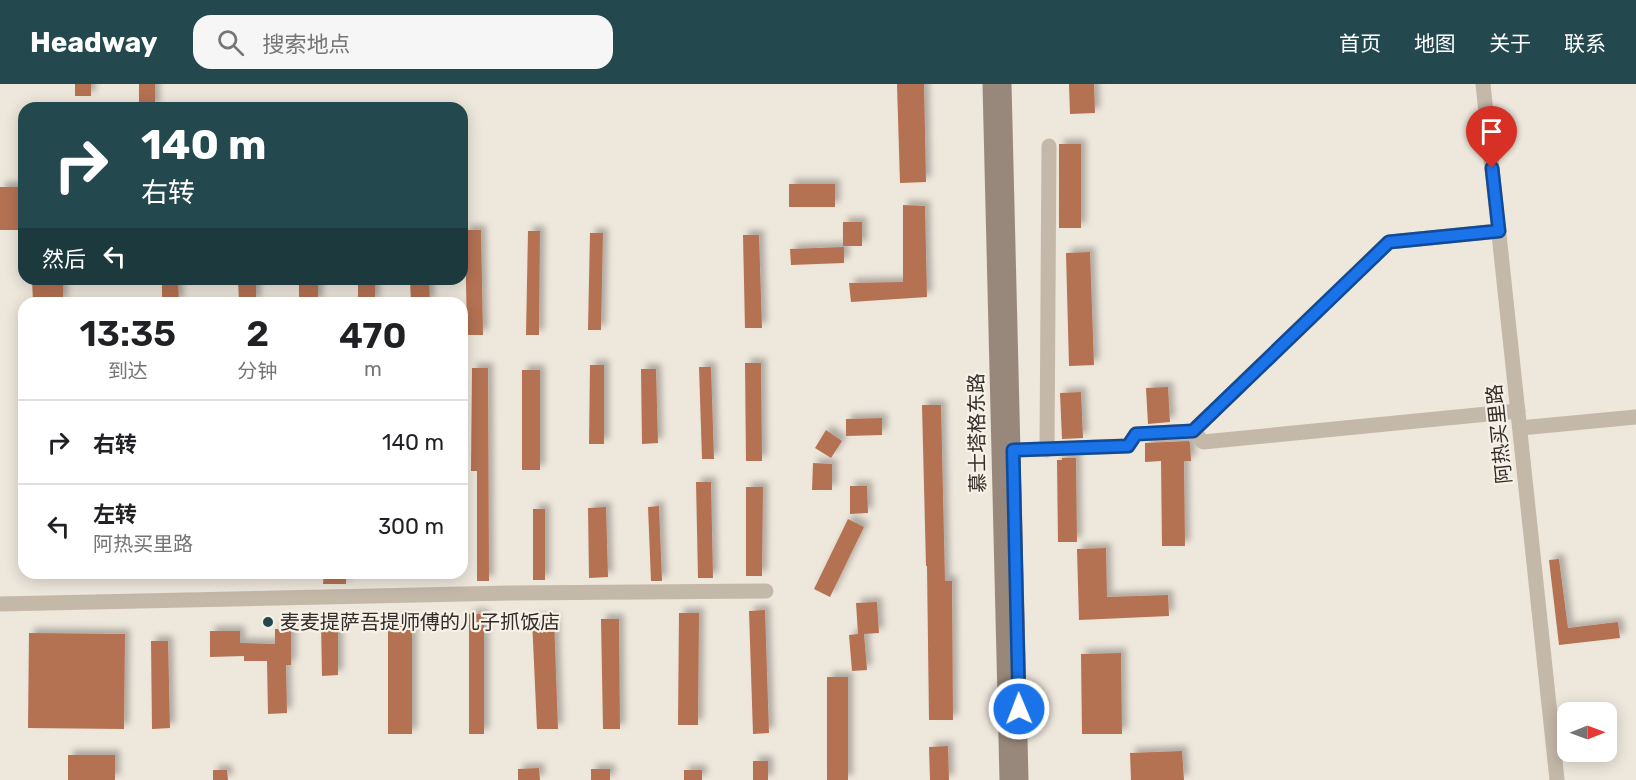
<!DOCTYPE html>
<html lang="zh">
<meta charset="utf-8">
<style>
body{margin:0;font-family:Rubik,"Noto Sans SC",sans-serif;background:#f6f6f6;color:#202124;height:100vh;display:flex;flex-direction:column;font-size:22px;white-space:nowrap}
*{box-sizing:border-box;margin:0}
p{font-size:20px;color:#757577}
.icon{flex:none;width:33px;height:33px;fill:none;stroke:currentColor;stroke-width:2;stroke-linecap:round;stroke-linejoin:round}
.map{position:relative;flex:1;overflow:hidden}
.details{position:absolute;left:18px;top:213px;width:450px;height:282px;display:flex;flex-direction:column;background:#fff;border-radius:18px;box-shadow:0 3px 15px #0003}
.details>*{flex:none}
.guide{position:absolute;left:18px;top:18px;width:450px;height:183px;border-radius:18px;box-shadow:0 3px 15px #0003;background:#23484e;color:#fff;overflow:hidden}
.needle{width:39px;rotate:89deg}
.buttons{position:absolute;left:1557px;top:618px;display:grid;gap:12px}
.buttons a{display:grid;place-items:center;width:60px;height:60px;border-radius:12px;background:#fff;box-shadow:0 3px 15px #0003;font-size:30px}
.pin{position:absolute;display:grid;place-items:center;width:51px;height:51px;color:#fff;margin:-62px -26px;border-radius:50% 50% 50% 0;rotate:-45deg;box-shadow:0 0 6px #0007}
.pin .icon{rotate:45deg}
.me{position:absolute;width:66px;margin:-33px;rotate:359deg;stroke-linejoin:round;filter:drop-shadow(0 0 4px #0008)}
.turn{display:flex;align-items:center;gap:21px;height:126px;padding:0 24px;font-size:27px}
.turn .icon{width:78px;height:78px;stroke-width:2.5}
.turn b{display:block;font-size:42px;line-height:51px}
.then{display:flex;align-items:center;height:57px;padding:0 24px;background:#0003;gap:12px;font-size:22px}
.eta{display:flex;justify-content:space-evenly;align-items:center;height:102px;text-align:center}
.eta b{font-size:36px;font-weight:600;line-height:42px}
ul{padding:0;list-style:none}
li{display:flex;align-items:center;gap:18px;height:84px;padding:0 24px;border-top:2px solid #e0e0e0}
li div{flex:1}
li b{display:block;font-size:22px}
li em{font-style:normal}
header{display:flex;align-items:center;gap:36px;box-sizing:border-box;height:84px;padding:0 30px;background:#23484e;color:#fff}
header strong{font-size:28px}
nav{display:flex;gap:33px;margin-inline-start:auto;font-size:21px}
.search{width:420px;height:54px;background:#f6f6f6;display:flex;align-items:center;gap:15px;box-sizing:border-box;padding:0 21px;border-radius:18px;color:#757577;font-size:22px}
.map>svg:first-child{display:block}
.building{fill:#b57252;filter:url(#shadow)}
.lines{fill:none;stroke-linecap:round;stroke-linejoin:round}
.minor{stroke:#c4b8a9;stroke-width:15}
.tertiary{stroke:#c4b8a9;stroke-width:15}
.secondary{stroke:#98887b;stroke-width:15}
.route-casing{stroke:#114b97;stroke-width:15}
.route{stroke:#1a73e8;stroke-width:10}
.poi-dot{fill:#23484e;stroke:#f6f1e7;stroke-width:2}
.labels{text-anchor:middle;dominant-baseline:central;stroke-width:4.5;stroke-linejoin:round;paint-order:stroke}
.street-label{font-size:20px;fill:#332c28;stroke:#f6f1e7}
.poi-label{font-size:20px;fill:#332c28;stroke:#f6f1e7;text-anchor:start}
</style>
<header>
<strong>Headway</strong>
<div class="search"><svg class="icon" aria-label="search" viewBox="0 0 24 24"><circle cx="10" cy="10" r="6"/><path d="M15 15l6 6"/></svg>搜索地点</div>
<nav><a>首页</a><a>地图</a><a>关于</a><a>联系</a></nav>
</header>
<div class="map">
<svg width="1636" height="696" viewBox="0 0 1636 696">
<defs>
<filter id="shadow"><feDropShadow dx="5" dy="-5" stdDeviation="3" flood-color="#0004"/></filter>
</defs>
<rect width="100%" height="100%" fill="#eee7dc"/>
<!-- building -->
<path class="building" d="M75,0H91V12H75Z
M139,0H155V24H139Z
M897,0H924L926,98L900,99Z
M1069,0H1094L1095,29L1070,30Z
M1059,60H1081V144H1059Z
M789,100H835V123H789Z
M0,103H24V146H0Z
M903,121L925,122L927,213L851,218L849,199L903,198Z
M843,138H862V162H843Z
M465,146H481L483,251H467Z
M528,147H540L539,251H526Z
M590,149H603L601,246H588Z
M743,151H759L762,244H745Z
M844,163V179L791,181L790,165Z
M1090,168L1094,281L1069,282L1066,169Z
M32,195H63V219H33Z
M162,195H178L179,219H162Z
M238,195H256V219H239Z
M299,195H318V219H299Z
M358,195H375V219H358Z
M410,195H429L430,219H411Z
M745,279H761L762,377H746Z
M590,281H604V360H589Z
M699,283H711L714,375H702Z
M472,284H488L489,497H477V387H471Z
M641,285H656L658,359L642,360Z
M522,286H540V386H522Z
M1168,303L1170,338L1148,340L1146,304Z
M1081,308L1083,354L1062,355L1060,309Z
M922,321H941L945,497H952L953,636H929L927,482H926Z
M882,334V351L846,352V335Z
M826,346L842,357L831,374L815,364Z
M1189,357L1190,359L1191,377H1184L1185,462H1162L1161,377L1145,378V359Z
M1062,374H1076L1077,458H1058L1057,376H1062Z
M813,379L832,380V406H812Z
M696,398H711L713,494H698Z
M850,402H867L868,429L850,430Z
M746,403H763L762,492H746Z
M659,422L662,497H651L648,423Z
M606,423L608,493L589,494L588,424Z
M533,425H545V496H533Z
M848,435L864,443L830,513L814,505Z
M1106,464L1107,513L1168,511L1169,532L1079,536L1077,465Z
M1559,475L1568,544L1618,538L1620,554L1559,561L1549,476Z
M324,489H346V500H323Z
M877,518L879,549L864,550L867,586L852,587L849,551L858,550L856,519Z
M765,526L769,649L753,650L749,527Z
M679,529H699L698,641H678Z
M469,530H484V650H469Z
M554,534L558,645H537L532,535Z
M601,535H619L620,645H603Z
M388,536H412V650H388Z
M338,537V591L322,592L321,538Z
M275,545H291V581H286L287,629L268,630L267,577H244V572L210,573V547H240V559L275,560Z
M29,549L125,550L124,645L28,644Z
M151,557H168L170,644L152,645Z
M1121,569L1122,650H1082L1081,570Z
M827,593H848V696H827Z
M948,662L949,696H930L929,663Z
M1182,667L1184,696H1131L1130,669Z
M68,671H115V696H68Z
M753,677H768V696H753Z
M539,684L540,696H518V685Z
M591,685H610V696H591Z
M213,686H227L228,696H213Z
M684,686H702V696H684Z"/>
<g class="lines">
<!-- minor -->
<path class="minor" d="M1520,344L1636,333
M1193,347L1389,158L1499,147
M1013,366L1128,362L1136,350L1193,347L1203,358L1518,327
M1047,366L1049,62
M0,520L512,509L766,507"/>
<!-- tertiary -->
<path class="tertiary" d="M1483,0L1557,696"/>
<!-- secondary -->
<path class="secondary" d="M990,0L1007,696
M1004,0L1021,696"/>
</g>
<g class="lines">
<defs>
<path id="route" d="M1019,625L1013,366L1128,362L1136,350L1193,347L1389,158L1499,147L1492,84"/>
</defs>
<!-- route casing -->
<use href="#route" class="route-casing"/>
<!-- route -->
<use href="#route" class="route"/>
</g>
<!-- markers -->
<circle class="poi-dot" cx="268" cy="538" r="6"/>
<g class="labels">
<!-- street labels -->
<g class="street-label">
<text transform="translate(977 349) rotate(-91)">慕士塔格东路</text>
<text transform="translate(1499 350) rotate(-96)">阿热买里路</text>
</g>
<!-- poi labels -->
<g class="poi-label">
<text x="280" y="538">麦麦提萨吾提师傅的儿子抓饭店</text>
</g>
</g>
</svg>
<div class="buttons">
<a><svg class="needle" viewBox="-14 -14 28 28"><path d="M0-13l5 13h-10z" fill="#e53935"/><path d="M0 13l5-13h-10z" fill="#757577"/></svg></a>
</div>
<div class="pin" style="left:1492px;top:84px;background:#d93025"><svg class="icon" aria-label="arrive" viewBox="0 0 24 24"><path d="M6 21V4h12l-3 4 3 4H6"/></svg></div>
<svg class="me" style="left:1019px;top:625px" viewBox="-20 -20 40 40"><circle r="17" fill="#1a73e8" stroke="#fff" stroke-width="3"/><path d="M0-11L8 9 0 5-8 9z" fill="#fff"/></svg>
<div class="guide">
<div class="turn"><svg class="icon" aria-label="right" viewBox="0 0 24 24"><path d="M7 20v-9h11M14 6l5 5-5 5"/></svg><div><b>140 m</b>右转</div></div>
<div class="then">然后<svg class="icon" aria-label="left" viewBox="0 0 24 24"><path d="M17 20v-9H6M10 6l-5 5 5 5"/></svg></div>
</div>
<section class="details">
<div class="eta">
<div><b>13:35</b><p>到达</p></div>
<div><b>2</b><p>分钟</p></div>
<div><b>470</b><p>m</p></div>
</div>
<ul>
<li><svg class="icon" aria-label="right" viewBox="0 0 24 24"><path d="M7 20v-9h11M14 6l5 5-5 5"/></svg><div><b>右转</b></div><em>140 m</em></li>
<li><svg class="icon" aria-label="left" viewBox="0 0 24 24"><path d="M17 20v-9H6M10 6l-5 5 5 5"/></svg><div><b>左转</b><p>阿热买里路</p></div><em>300 m</em></li>
</ul>
</section>
</div>
